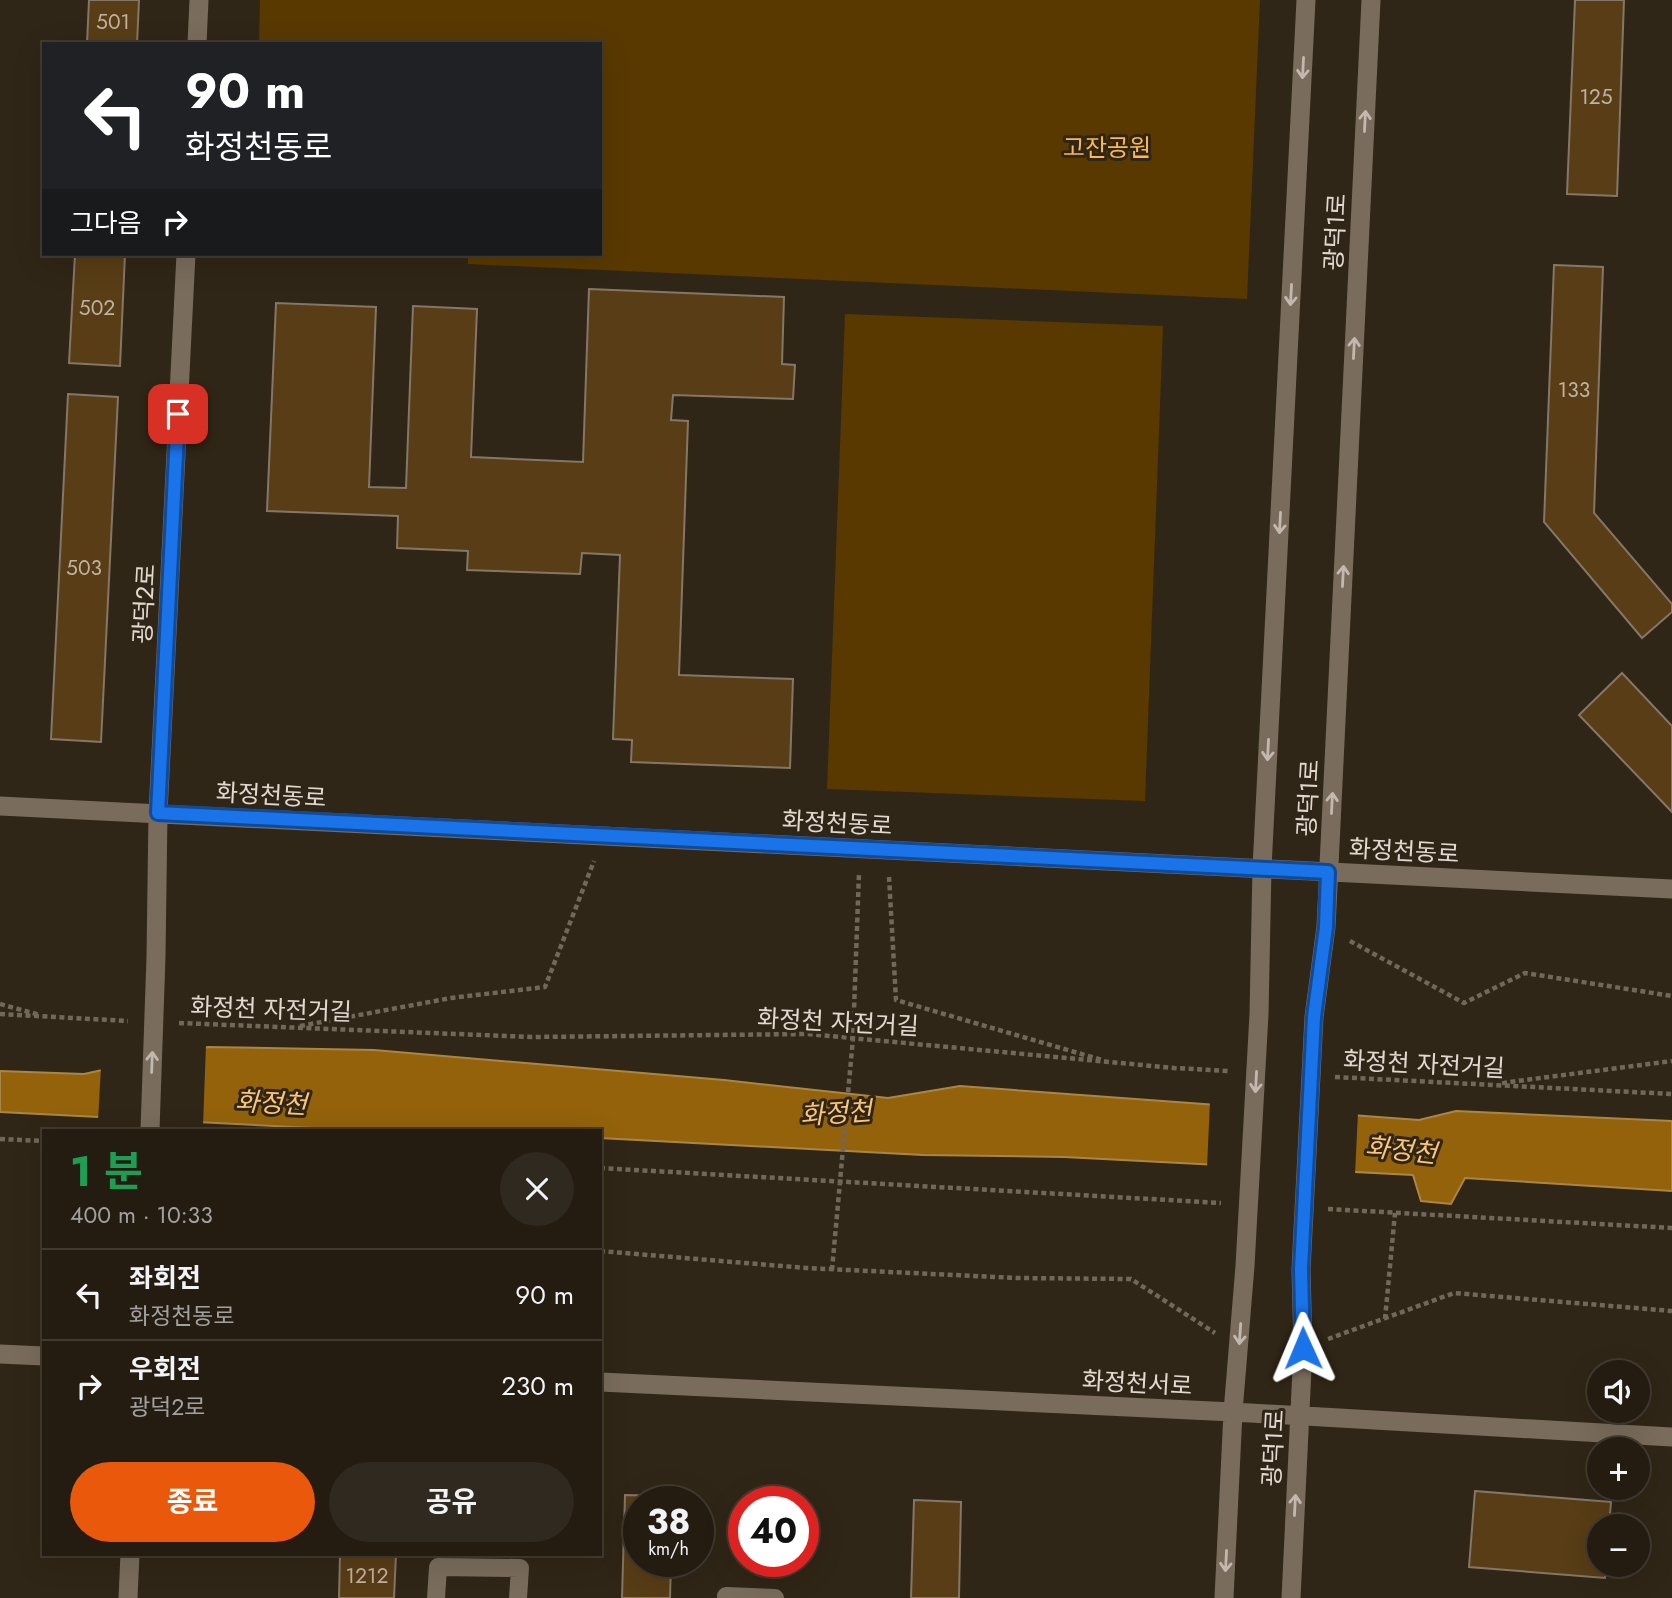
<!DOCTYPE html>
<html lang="ko">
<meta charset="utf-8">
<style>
body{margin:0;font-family:Jost,"Noto Sans KR",sans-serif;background:#30291f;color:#f1f3f6;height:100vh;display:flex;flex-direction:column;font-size:26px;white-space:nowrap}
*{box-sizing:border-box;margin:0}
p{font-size:23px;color:#a3a19f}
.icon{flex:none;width:38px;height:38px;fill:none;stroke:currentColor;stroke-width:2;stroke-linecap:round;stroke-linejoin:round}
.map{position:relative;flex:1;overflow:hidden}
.panel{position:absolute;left:42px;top:1129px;width:560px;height:427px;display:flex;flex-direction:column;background:#241c11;border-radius:0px;box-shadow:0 7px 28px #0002,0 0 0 2px #413a31}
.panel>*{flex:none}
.hud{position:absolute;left:42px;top:42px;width:560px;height:214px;border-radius:0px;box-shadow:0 7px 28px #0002,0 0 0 2px #413a31;background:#202124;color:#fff;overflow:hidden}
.controls{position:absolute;left:1587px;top:1360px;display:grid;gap:14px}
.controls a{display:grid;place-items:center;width:63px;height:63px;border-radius:50%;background:#241c11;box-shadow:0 7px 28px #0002,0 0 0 2px #413a31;font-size:35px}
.speed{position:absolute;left:623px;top:1486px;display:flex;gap:14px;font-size:35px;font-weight:700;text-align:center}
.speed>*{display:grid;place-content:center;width:91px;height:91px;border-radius:50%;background:#241c11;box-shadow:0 7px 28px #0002,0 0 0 2px #413a31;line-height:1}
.speed small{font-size:18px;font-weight:400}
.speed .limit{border:10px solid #d22;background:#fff;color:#111}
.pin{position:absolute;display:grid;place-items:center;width:60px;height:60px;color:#fff;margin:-30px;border-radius:14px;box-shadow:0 4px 10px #0006}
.me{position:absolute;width:77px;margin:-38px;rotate:359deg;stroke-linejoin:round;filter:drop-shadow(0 0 5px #0008)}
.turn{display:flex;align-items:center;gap:24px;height:147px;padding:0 28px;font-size:32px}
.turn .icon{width:91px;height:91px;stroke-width:2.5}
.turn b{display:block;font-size:49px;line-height:60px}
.then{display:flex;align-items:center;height:66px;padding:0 28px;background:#0003;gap:14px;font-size:26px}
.round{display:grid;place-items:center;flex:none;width:74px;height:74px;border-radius:37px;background:#30291f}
.summary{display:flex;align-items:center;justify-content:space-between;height:119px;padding:0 28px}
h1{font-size:42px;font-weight:700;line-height:52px;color:#1e9e55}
.cta{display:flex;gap:14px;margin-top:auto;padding:14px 28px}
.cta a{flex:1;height:80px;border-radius:42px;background:#ea580c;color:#fff;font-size:28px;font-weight:700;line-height:80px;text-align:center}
.cta a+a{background:#30291f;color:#f1f3f6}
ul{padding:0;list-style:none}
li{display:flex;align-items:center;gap:21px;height:91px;padding:0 28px;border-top:2px solid #413a31}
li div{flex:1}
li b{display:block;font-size:26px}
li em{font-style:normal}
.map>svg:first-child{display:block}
.green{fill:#593900}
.water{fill:#93620b;stroke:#aa8646;stroke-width:2}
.pier{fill:#302617}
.building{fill:#583d16;stroke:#847767;stroke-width:2}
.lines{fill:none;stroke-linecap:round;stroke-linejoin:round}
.path{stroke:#71685b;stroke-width:4.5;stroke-dasharray:5 3.5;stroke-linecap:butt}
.service{stroke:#796c5c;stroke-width:18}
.tertiary{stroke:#796c5c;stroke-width:19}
.oneway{stroke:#c2b8ad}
.route-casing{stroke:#114b97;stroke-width:18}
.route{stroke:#1a73e8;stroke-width:12}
.labels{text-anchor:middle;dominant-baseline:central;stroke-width:6;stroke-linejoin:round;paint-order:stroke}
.number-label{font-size:21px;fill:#bfb2a2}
.park-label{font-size:24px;fill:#fdb854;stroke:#302617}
.street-label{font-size:24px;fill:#e1d9d0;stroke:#302617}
.water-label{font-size:26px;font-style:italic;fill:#fdc57a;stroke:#302617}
</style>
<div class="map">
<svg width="1672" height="1598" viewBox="0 0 1672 1598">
<rect width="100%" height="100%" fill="#302617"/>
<!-- green -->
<path class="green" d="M260,0H1260L1247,299L468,264V254H600V44H259Z
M845,314L1163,326L1145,801L827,789Z"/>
<!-- water -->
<path class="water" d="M208,1047L374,1050L724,1080L888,1098L960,1086L1419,1120L1456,1111L1672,1121V1191L1465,1178L1451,1204L1421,1201L1413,1175L1064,1157L923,1155L600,1138V1130H354L0,1112V1071L84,1074Z"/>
<!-- pier -->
<path class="pier" d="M206,1044L203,1126L98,1121L101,1066Z
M1210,1101L1358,1112L1355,1175L1207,1168Z"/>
<!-- building -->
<path class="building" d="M89,0H139L137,44H87Z
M1575,0H1624L1617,196L1567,194Z
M75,254H125L120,366L69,363Z
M1554,265L1603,267L1594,513L1672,604V612L1642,638L1544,522Z
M589,289L784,297L782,364L795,365L793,399L673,395L671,420L688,421L679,675L793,679L790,768L631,762L632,740L613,739L620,555L582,553L580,574L467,570L468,551L397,548L398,516L267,511L276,303L376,307L369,487L406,488L413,306L477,309L471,457L583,462Z
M68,394L118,397L101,742L51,739Z
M1622,673L1672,726V812L1579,715Z
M1475,1491L1611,1502L1609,1526H1600V1564H1606L1605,1578L1469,1567Z
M625,1495L672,1496V1502H639V1561H671L670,1598H622Z
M914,1500L961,1502L959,1598H911Z
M340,1554H396L394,1598H339Z"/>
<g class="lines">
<!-- path -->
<path class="path" d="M889,877L896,1000L1102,1060
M1350,941L1464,1003L1525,973L1672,996
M0,1004L40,1015
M0,1014L128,1021
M179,1023L532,1037L808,1034L1174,1068L1229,1071
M300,1026L451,998L545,987L594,861
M1335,1077L1672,1094
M1502,1083L1672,1061
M0,1139L44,1141
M600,1168L1221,1203
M1328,1209L1672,1228
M600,1251L806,1268L1017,1278L1131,1279L1215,1333
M832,1270L853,1038L859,873
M1385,1319L1395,1213
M1328,1339L1454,1293L1672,1311"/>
<!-- service -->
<path class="service" d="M436,1598L438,1567L520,1568L518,1598
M726,1598V1596L775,1598"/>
<!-- tertiary -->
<path class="tertiary" d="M197,44L199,0
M0,806L1672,889
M150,1130L156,957L158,813L186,254
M0,1354L44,1356
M600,1382L1233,1412L1672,1437
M128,1598L130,1554
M1224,1598L1233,1412L1245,1266L1259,1014L1262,868L1306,0
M1291,1598L1303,1348L1301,1269L1314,1017L1326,927L1371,0"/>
</g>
<!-- one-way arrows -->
<defs><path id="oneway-shaft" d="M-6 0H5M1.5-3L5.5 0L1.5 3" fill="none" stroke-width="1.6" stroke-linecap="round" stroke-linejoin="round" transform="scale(1.75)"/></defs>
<g class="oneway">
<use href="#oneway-shaft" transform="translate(1303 68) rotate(93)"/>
<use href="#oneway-shaft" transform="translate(1365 121) rotate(-87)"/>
<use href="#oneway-shaft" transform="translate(1291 295) rotate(93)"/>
<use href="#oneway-shaft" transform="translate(1354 348) rotate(-87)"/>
<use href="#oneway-shaft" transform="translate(1280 523) rotate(93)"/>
<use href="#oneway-shaft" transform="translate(1343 576) rotate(-87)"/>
<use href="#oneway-shaft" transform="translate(1268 750) rotate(93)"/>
<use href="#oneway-shaft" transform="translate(1332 803) rotate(-87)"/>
<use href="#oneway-shaft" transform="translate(152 1062) rotate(-88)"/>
<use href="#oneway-shaft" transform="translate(1256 1082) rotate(93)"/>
<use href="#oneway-shaft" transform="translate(1240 1334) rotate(94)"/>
<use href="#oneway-shaft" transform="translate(1295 1505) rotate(-87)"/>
<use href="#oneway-shaft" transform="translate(1226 1561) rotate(93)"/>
</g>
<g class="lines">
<defs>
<path id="route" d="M178,414L158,813L1328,872L1326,927L1314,1017L1301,1269L1303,1348"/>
</defs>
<!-- route casing -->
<use href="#route" class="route-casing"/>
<!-- route -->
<use href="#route" class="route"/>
</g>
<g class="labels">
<!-- number labels -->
<g class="number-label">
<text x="113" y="22">501</text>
<text x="1596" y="97">125</text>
<text x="97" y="308">502</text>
<text x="1574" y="390">133</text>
<text x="84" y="568">503</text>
<text x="367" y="1576">1212</text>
</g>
<!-- park labels -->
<g class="park-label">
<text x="1107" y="147">고잔공원</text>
</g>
<!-- street labels -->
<g class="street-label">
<text transform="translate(1335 232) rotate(-87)">광덕1로</text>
<text transform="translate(144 604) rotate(-87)">광덕2로</text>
<text transform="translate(271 795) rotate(3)">화정천동로</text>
<text transform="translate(1308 798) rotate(-87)">광덕1로</text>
<text transform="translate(837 823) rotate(3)">화정천동로</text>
<text transform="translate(1404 851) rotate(3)">화정천동로</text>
<text transform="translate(271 1009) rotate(2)">화정천 자전거길</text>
<text transform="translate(838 1022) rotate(3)">화정천 자전거길</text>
<text transform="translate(1424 1064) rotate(3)">화정천 자전거길</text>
<text transform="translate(1137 1383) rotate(3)">화정천서로</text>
<text transform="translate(1273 1448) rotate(-87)">광덕1로</text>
</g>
<!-- water labels -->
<g class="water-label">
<text transform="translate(271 1103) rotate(3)">화정천</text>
<text transform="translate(836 1113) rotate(-4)">화정천</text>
<text transform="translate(1401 1150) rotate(6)">화정천</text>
</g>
</g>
</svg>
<div class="controls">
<a><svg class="icon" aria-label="sound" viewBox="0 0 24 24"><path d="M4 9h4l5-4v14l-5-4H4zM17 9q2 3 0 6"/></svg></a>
<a>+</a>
<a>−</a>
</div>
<div class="speed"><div>38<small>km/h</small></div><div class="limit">40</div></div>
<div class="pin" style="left:178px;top:414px;background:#d93025"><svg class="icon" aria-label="arrive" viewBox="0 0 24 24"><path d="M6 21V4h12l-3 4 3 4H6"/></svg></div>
<svg class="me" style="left:1303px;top:1348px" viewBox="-20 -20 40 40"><path d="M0-17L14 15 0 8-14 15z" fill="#1a73e8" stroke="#fff" stroke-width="4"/></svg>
<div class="hud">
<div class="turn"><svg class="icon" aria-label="left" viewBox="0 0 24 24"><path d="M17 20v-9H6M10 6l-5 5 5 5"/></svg><div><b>90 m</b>화정천동로</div></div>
<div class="then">그다음<svg class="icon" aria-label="right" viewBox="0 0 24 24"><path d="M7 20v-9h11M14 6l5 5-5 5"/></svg></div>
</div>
<section class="panel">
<div class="summary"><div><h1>1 분</h1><p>400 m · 10:33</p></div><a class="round"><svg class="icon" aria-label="close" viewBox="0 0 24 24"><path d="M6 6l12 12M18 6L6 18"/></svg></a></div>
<ul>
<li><svg class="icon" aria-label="left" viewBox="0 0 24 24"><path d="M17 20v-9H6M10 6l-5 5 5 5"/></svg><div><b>좌회전</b><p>화정천동로</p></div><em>90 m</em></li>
<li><svg class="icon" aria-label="right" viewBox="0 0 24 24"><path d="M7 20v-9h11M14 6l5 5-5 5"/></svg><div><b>우회전</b><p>광덕2로</p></div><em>230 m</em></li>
</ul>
<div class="cta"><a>종료</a><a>공유</a></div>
</section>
</div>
